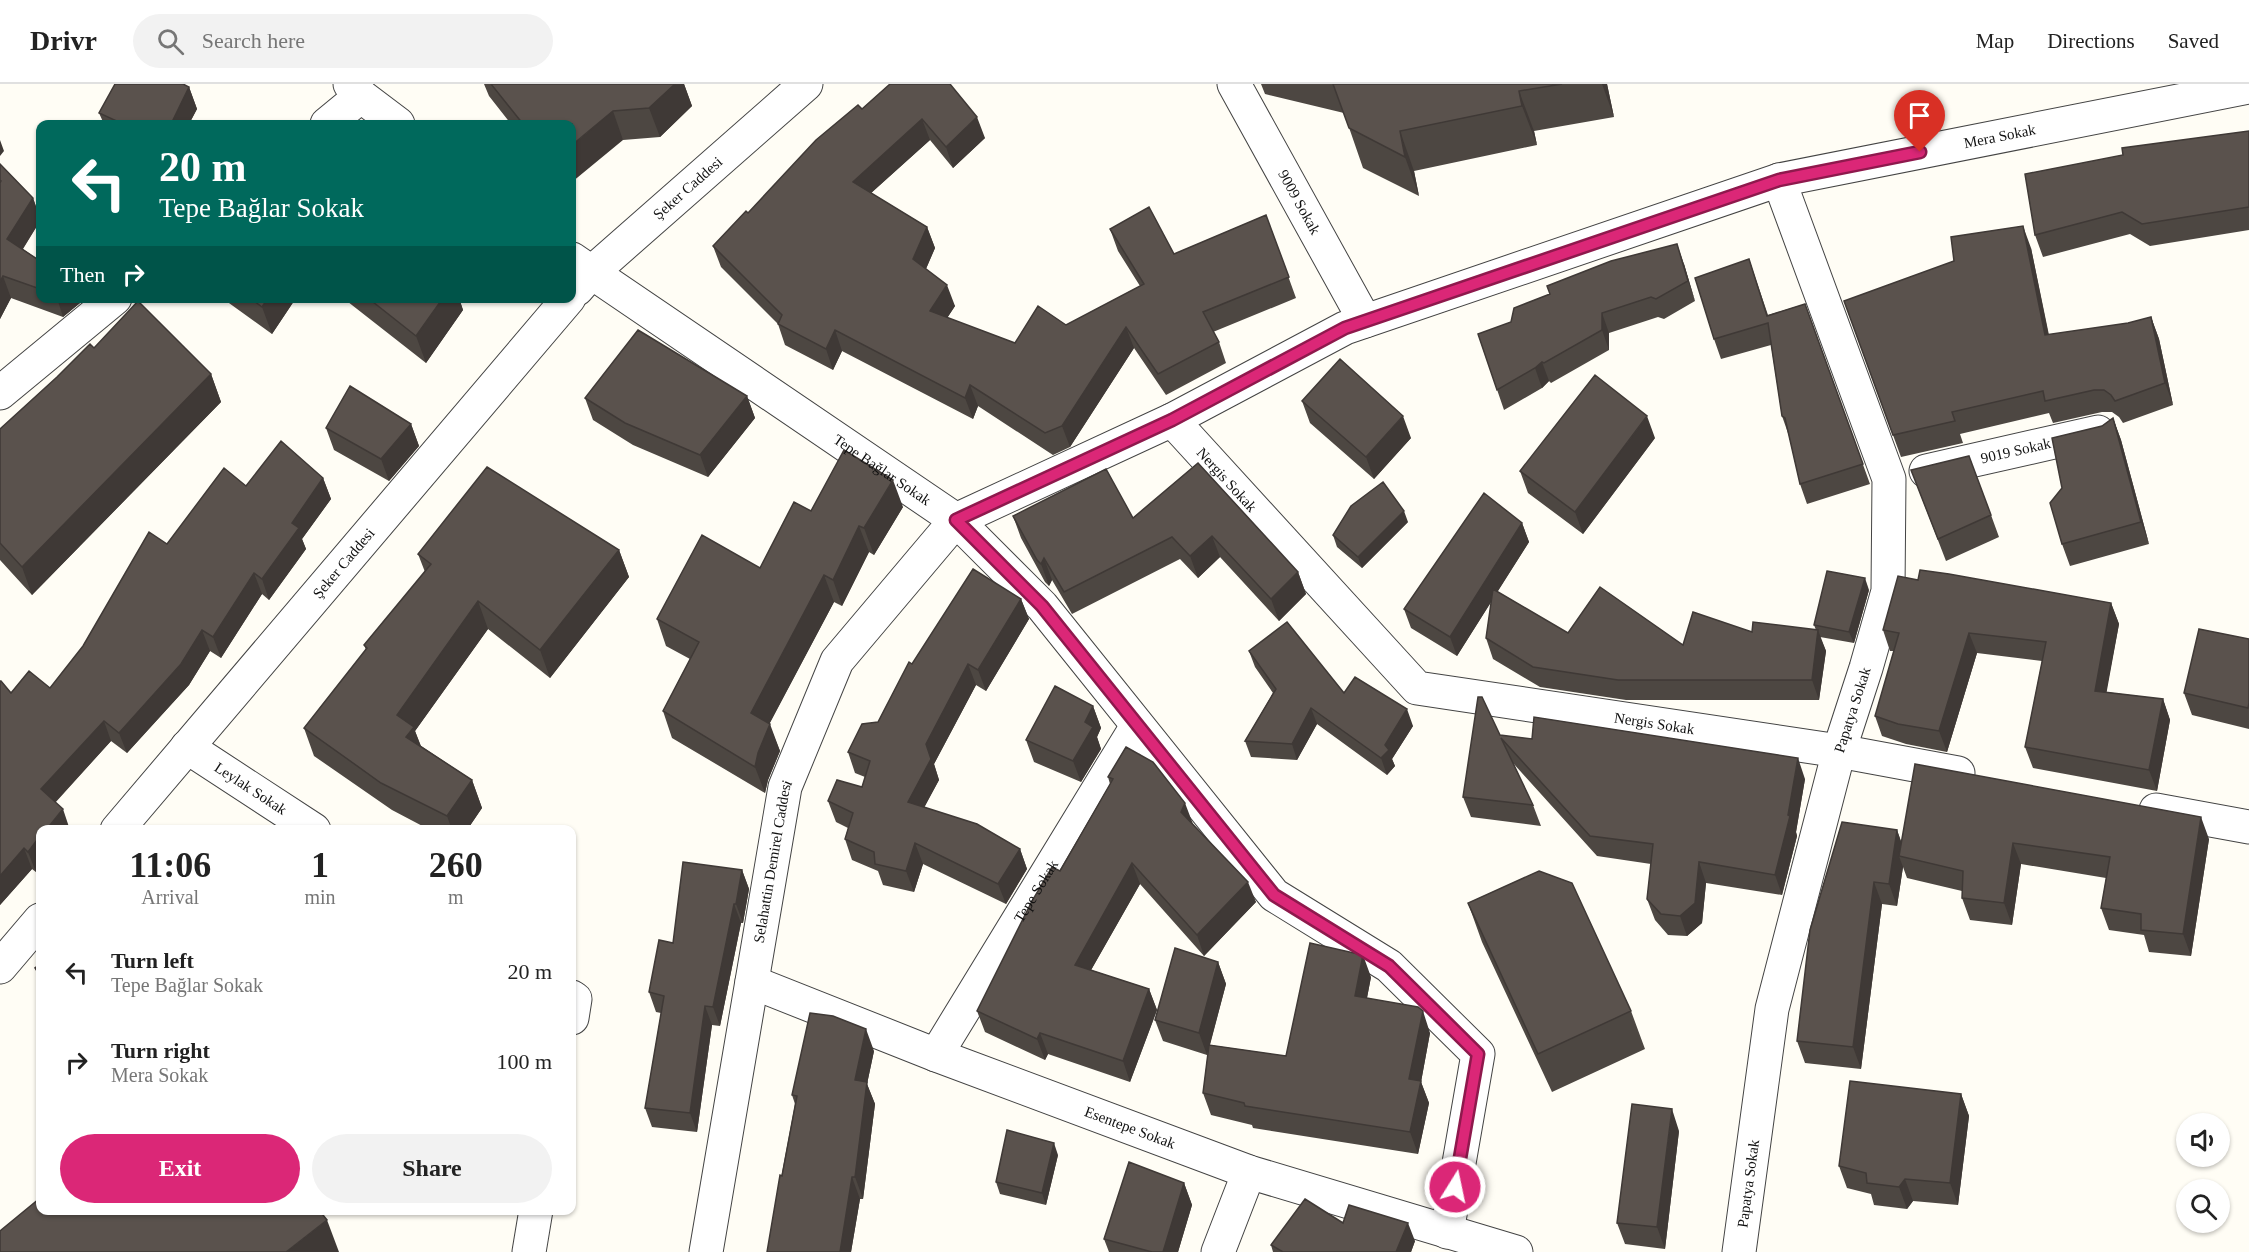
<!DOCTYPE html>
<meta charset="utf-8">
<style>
body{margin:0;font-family:"Times New Roman",serif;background:#f2f2f2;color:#222;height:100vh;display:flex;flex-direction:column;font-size:22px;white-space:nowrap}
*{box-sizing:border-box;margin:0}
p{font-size:20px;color:#767676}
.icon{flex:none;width:33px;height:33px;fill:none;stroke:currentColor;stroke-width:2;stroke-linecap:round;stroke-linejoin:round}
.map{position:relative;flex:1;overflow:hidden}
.side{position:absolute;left:36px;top:741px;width:540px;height:390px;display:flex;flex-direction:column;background:#fff;border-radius:12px;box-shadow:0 2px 4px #0004}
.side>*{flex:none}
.guide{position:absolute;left:36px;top:36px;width:540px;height:183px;border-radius:12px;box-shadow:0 2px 4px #0004;background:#00695c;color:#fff;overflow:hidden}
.controls{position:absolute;left:2176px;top:1029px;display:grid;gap:12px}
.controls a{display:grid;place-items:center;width:54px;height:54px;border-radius:50%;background:#fff;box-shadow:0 2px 4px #0004;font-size:30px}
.pin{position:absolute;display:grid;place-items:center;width:51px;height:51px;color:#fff;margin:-62px -26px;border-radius:50% 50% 50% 0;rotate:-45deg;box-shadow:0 0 6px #0007}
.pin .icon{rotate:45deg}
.me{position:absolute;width:66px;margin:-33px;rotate:10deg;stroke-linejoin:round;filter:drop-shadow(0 0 4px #0008)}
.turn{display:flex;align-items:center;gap:21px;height:126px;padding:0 24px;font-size:27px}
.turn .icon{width:78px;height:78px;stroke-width:2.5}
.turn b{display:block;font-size:42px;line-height:51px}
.then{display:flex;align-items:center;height:57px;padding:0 24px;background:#0003;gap:12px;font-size:22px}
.eta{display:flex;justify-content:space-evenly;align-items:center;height:102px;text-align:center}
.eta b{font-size:36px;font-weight:700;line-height:42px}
.primary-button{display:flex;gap:12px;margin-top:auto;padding:12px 24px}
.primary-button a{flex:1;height:69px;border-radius:36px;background:#db2777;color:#fff;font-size:24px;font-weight:700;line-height:69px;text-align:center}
.primary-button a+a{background:#f2f2f2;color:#222}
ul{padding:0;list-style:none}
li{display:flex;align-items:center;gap:18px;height:90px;padding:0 24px}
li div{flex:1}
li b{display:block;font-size:22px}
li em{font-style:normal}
header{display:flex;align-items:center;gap:36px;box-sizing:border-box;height:84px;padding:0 30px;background:#fff;border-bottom:2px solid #e0e0e0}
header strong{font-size:28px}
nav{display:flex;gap:33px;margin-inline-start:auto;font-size:21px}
.search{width:420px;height:54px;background:#f2f2f2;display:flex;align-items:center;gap:15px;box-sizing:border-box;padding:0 21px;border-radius:33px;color:#767676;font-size:22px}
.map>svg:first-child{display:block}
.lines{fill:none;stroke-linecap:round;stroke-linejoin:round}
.street-casing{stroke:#444;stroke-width:35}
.street{stroke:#fff;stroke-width:33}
.wall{fill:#4d4742}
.shaded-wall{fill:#3f3936}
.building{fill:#5a524d;stroke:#3f3936;stroke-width:1.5}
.route-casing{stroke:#8e194d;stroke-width:15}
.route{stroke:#db2777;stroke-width:10}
.labels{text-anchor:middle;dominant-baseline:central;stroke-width:6;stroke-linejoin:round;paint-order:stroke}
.street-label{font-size:15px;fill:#111;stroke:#fff}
</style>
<header>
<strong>Drivr</strong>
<div class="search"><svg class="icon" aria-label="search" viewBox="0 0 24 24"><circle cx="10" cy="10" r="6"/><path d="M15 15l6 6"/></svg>Search here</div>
<nav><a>Map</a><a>Directions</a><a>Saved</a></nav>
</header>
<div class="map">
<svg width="2249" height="1168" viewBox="0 0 2249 1168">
<rect width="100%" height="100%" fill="#fffdf5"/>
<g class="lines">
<defs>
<g id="street">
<path d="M350,0L361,12L398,40"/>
<path id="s1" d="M1234,0L1365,237"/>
<path d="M327,40L361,12"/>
<path id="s2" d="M572,175L956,436L1042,522L1274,811L1389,882L1478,970L1447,1148"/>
<path id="s3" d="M577,205L590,190L806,0"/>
<path d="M0,309L115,214"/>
<path id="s4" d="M1172,336L1417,604L1839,667L1958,689"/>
<path id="s5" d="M1926,387L2098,348"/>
<path id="s6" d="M187,663L314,746"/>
<path d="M2156,726L2249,743"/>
<path id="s7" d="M117,746L569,214"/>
<path d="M0,883L40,836"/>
<path id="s8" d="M752,898L936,971L1249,1088L1516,1168"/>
<path d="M572,913L575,915L572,934"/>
<path id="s9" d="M936,971L1137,642"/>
<path d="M529,1168L536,1126"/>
<path id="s10" d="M706,1168L785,703L837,577L956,436L1172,336L1345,244L1779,96L2249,3"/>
<path d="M1218,1168L1249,1088"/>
<path id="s11" d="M1739,1168L1772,925L1839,667L1866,584L1888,507L1889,395L1779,96"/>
</g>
</defs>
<!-- street casing -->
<use href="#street" class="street-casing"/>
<!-- street -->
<use href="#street" class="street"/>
</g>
<!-- wall -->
<path class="wall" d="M484,0H684L692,22L660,53L623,56L572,40H511L489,12Z
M890,0L985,54L953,84L930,56L871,109L927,143L935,164L926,185L955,222L947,234L1015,259L1066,241L1140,202L1118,167L1110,145L1174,170L1266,131L1296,214L1213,248L1219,258L1226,279L1166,311L1134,264L1070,363L1053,371L978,322L973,335L842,267L833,286L785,261L778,240L721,183L713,162Z
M1261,0H1607L1614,33L1534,47L1537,61L1414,87L1419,112L1363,84L1344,29L1265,10Z
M189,3L197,25L189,40H104L99,29Z
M2249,47V146L2150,162L2130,150L2043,173L2035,151Z
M0,80L33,114L40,134V137L23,165L40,177V214H78L80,219L63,233L11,214L0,235Z
M2031,164L2049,251L2128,239L2151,233L2159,255L2173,321L2123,339L2119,333L2112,328H2102L2053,339L2049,329L1960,350L1963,359L1901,373L1844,217Z
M1749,175L1768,231L1805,220L1870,400L1807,420L1800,400L1789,352L1782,332L1771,261L1721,275L1714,255Z
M1684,180L1695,217L1664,235L1658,233L1609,249V266L1551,299L1549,297L1542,304L1504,326L1478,250Z
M222,214H296L272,250Z
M343,214H459L463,226L426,279Z
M211,290L221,318L32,511L0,476V345Z
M747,312L755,334L708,393L633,361L593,336L585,314Z
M1302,317L1411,354L1374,395L1310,339Z
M2113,334L2121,356L2149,460L2070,482L2062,460L2102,342Z
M411,340L419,362L389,397L334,366L326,344Z
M1655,354L1583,450L1528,409L1520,387Z
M1198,379L1298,488L1306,510L1279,537L1220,473L1198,494L1180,475L1072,530L1052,496L1049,502L1045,498L1021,454L1013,432L1133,434Z
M1911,386L1991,431L1999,453L1946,477Z
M323,394L331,415L302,455L306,465L269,516L262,510L221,574L210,567L189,601L127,669L111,657L55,719L40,746V782L36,788L32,785L0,821V597L11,609L50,604L167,460L246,402Z
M903,423L874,471L869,468L842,522L834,518L769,640L780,667L768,696L765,709L672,654L663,627L690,575L666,562L657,535L760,484L811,427Z
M1408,438L1362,484L1337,463L1333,451Z
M1522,439L1529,458L1497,508L1568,549L1683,561L1752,548L1816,546L1814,541L1869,506L1854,559L1820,553L1826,567L1819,616H1626L1540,603L1493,575L1486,554L1491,518L1457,572L1411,544L1404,525Z
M619,466L629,493L550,594L488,545L415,647L421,662L472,696L482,724L467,746H430L392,726L314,672L304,644L366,566L364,561L425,488L418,470Z
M1918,496L2111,519L2119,540L2106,608L2163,615L2170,636L2157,707L2033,684L2025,663L2042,577L1977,569L1947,668L1906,660L1882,652L1875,632L1894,567H1890L1883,546Z
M1021,515L1029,535L986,607L976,601L934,680L939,696L924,723L1020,765L1027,785L1006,820L923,780L914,808L883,801L878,787L852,776L845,755L848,744L836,738L828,717L862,703L865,693L855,689L848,668L878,638L912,580Z
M2249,555V645L2192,631L2184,609Z
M1249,567L1413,642L1392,675L1395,682L1387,691L1317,640L1297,676L1251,673L1245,657L1273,609L1255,583Z
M1093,622L1101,644L1097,653L1101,665L1081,698L1034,678L1026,656Z
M1500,651L1805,695L1796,748L1797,752L1782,811L1706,799L1702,839L1687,852L1668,851L1655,836L1647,815L1651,780L1597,772L1513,679L1533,721L1541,742L1471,733L1463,713Z
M1126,663L1192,739L1256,818L1204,872L1140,800L1091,886L1149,905L1157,926L1130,998L1048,970L1045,976L985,948L977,927L1110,700L1108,693Z
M1897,746L1901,758L2209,755L2191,872L2149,868L2144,851L2109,846L2101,824L2106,794L2021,780L2012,841L1970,836L1962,814V807L1907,794L1903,783L1897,822L1882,820L1861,985L1805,979L1797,957Z
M742,786L749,805L743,839H741L720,942L712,941L697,1048L652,1043L645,1024L661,929L656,928L649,908L673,859Z
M1468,819L1631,927L1645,965L1552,1008L1482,858Z
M1218,878L1226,900L1210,961L1286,972L1371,893L1367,914L1430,949L1421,998L1429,1019L1418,1070L1253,1044L1252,1041L1211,1031L1203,1009L1208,967L1207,971L1163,957L1155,936Z
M40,880V899L35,884Z
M874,967L867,1000L875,1020L863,1115H860L851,1168H767L795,1020L792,1011Z
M1961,1010L1969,1032L1958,1121L1913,1117L1907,1125L1874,1121L1871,1110L1847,1104L1839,1082Z
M1679,1047L1665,1165L1625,1160L1617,1139Z
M1058,1071L1046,1121L1000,1110L996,1098Z
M1184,1099L1192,1121L1178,1168H1109L1104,1155Z
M1343,1139L1415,1157L1411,1168H1273L1271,1161Z"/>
<!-- shaded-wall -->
<path class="shaded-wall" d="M675,0H684L692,22L660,53L649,24Z
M1602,0H1607L1614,33Z
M189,3L197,25L189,40H171Z
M1519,7L1534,47L1537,61L1522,22Z
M613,27L623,56L572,98V61Z
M977,33L985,54L953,84L946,63Z
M922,35L930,56L860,119L853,98Z
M1400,47L1414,87L1419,112L1405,73Z
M0,56L4,67L0,72Z
M33,114L40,134V137L15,177L7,155Z
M2023,142L2031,164L2053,273L2045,251Z
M927,143L935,164L921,196L913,175Z
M1677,160L1684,180L1695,217L1688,197Z
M3,192L11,214L0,235V198Z
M947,201L955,222L938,248L930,227Z
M57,214H78L80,219L63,233Z
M268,214H296L272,250L262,223Z
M443,214H459L463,226L426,279L416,252Z
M1602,229L1609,249V266L1602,246Z
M2151,233L2159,255L2173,321L2165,299Z
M1126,243L1134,264L1070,363L1062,342Z
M835,246L842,267L833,286L826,265Z
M1542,278L1549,297L1542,304L1535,284Z
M211,290L221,318L32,511L22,483Z
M970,301L978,322L973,335L965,314Z
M747,312L755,334L708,393L700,371Z
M1403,332L1411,354L1374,395L1366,373Z
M1647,332L1655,354L1583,450L1575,428Z
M2113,334L2121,356L2149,460L2141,438Z
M411,340L419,362L389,397L381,375Z
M323,394L331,415L302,455L306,465L269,516L262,495L292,439Z
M893,396L903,423L874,471L864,444Z
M1404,427L1408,438L1362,484L1358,473Z
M1522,439L1529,458L1457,572L1450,553Z
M859,442L869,468L842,522L833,496Z
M1212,452L1220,473L1198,494L1190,472Z
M619,466L629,493L550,594L540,566Z
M1044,474L1052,496L1049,502L1041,480Z
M1298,488L1306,510L1279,537L1271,515Z
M254,489L262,510L221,574L213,553Z
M824,491L834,518L761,656L751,629Z
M1865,494L1869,506L1854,559L1849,548Z
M1021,515L1029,535L986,607L978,586Z
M478,517L488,545L415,647L424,671L416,681L397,631Z
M2111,519L2119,540L2103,628L2095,607Z
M202,546L210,567L189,601L127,669L119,649Z
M1818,546L1826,567L1819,616L1812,596Z
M1969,549L1977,569L1947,668L1939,647Z
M968,580L976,601L934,680L939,696L916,739L908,718L926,660Z
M2163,615L2170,636L2157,707L2149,686Z
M1093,622L1101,644L1097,653L1101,665L1081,698L1073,677L1085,638Z
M1311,624L1317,640L1297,676L1292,660Z
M1407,625L1413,642L1392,675L1395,682L1387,691L1381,674L1385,661Z
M104,637L111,657L48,726L41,705Z
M770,640L780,667L768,696L765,709L755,683L758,669Z
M1798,674L1805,695L1796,748L1797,752L1782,811L1775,791L1788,731Z
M472,696L482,724L467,746H452L447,732Z
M1185,719L1193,740L1181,728Z
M63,725L70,746H46Z
M2201,733L2209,755L2191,872L2183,850Z
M1897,746L1905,768L1899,772L1903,783L1897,822L1889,800Z
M40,752V782L36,788L28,768Z
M915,759L923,780L914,808L906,787Z
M2013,759L2021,780L2012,841L2004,819Z
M24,764L32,785L0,821V792Z
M1020,765L1027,785L1006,820L998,800Z
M1699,778L1706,799L1702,839L1687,852L1680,832Z
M1132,779L1140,800L1082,902L1075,881Z
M742,786L749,805L743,839L736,820Z
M1248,798L1256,818L1204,872L1197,851Z
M1874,798L1882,820L1861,985L1853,963Z
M734,820L741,839L720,942L713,923Z
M1363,871L1371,893L1363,934L1355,912Z
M1218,878L1226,900L1207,971L1199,949Z
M1149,905L1157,926L1130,998L1123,977Z
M705,922L712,941L697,1048L690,1029Z
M1423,927L1430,949L1421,998L1429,1019L1418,1070L1410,1048L1409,995Z
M866,945L874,967L867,1000L875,1020L863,1115L855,1093V996Z
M1040,949L1048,970L1045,976L1037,955Z
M1961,1010L1969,1032L1958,1121L1950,1099Z
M1672,1025L1679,1047L1665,1165L1657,1143Z
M1054,1059L1058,1071L1046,1121L1042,1109Z
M852,1093L860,1115L851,1168H840Z
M1905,1095L1913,1117L1907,1125L1899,1103Z
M1184,1099L1192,1121L1178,1168H1163Z
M327,1136L339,1168H286Z
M1408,1139L1415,1157L1411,1168H1396Z"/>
<!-- building -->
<path class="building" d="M115,0H183L189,3L171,40H123L99,29Z
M491,0H675L649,24L613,27L572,61V40H523Z
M890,0H950L977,33L946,63L922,35L853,98L927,143L913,175L947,201L930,227L1015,259L1038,222L1066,241L1144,200L1110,145L1149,123L1174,170L1266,131L1289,193L1203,228L1219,258L1158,290L1126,243L1062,342L1045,349L970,301L965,314L835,246L826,265L778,240L782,231L713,162L746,127L748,129L816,56L858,21L862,25Z
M1333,0H1562L1519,7L1522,22L1400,47L1405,73L1349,44Z
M2249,47V123L2142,140L2122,128L2035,151L2025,90L2123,71L2122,64Z
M0,80L33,114L7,155L40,177V205L3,192L0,198V99L1,97L0,96Z
M2023,142L2045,251L2128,239L2151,233L2165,299L2115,317L2111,311L2104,306H2094L2045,317L2043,307L1952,328L1955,337L1893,351L1844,217L1954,177L1951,153Z
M1677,160L1688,197L1656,215L1651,213L1602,229V246L1544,279L1542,278L1535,284L1497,306L1478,250L1511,238L1514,224L1550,210L1547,202L1611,177Z
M1749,175L1767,232L1805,220L1863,380L1800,400L1785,334L1782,332L1768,239L1714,255L1695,194Z
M250,214H268L262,223Z
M368,214H443L416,252Z
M138,217L211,290L22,483L0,459V345L57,293L90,260L94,264Z
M638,246L747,312L700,371L625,339L585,314Z
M1340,275L1403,332L1366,373L1302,317Z
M1595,291L1647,332L1575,428L1520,387Z
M350,302L411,340L381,375L326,344Z
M2113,334L2141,438L2062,460L2050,419L2062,404L2052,354L2102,342Z
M281,357L323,394L292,439L299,444L262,495L254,489L213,553L202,546L181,580L119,649L104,637L41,705L63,725L46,746H40V752L28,768L24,764L0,792V597H1L11,609L29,587L50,604L83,562L149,448L167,460L224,384L246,402Z
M844,366L893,396L864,444L859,442L833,496L824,491L751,629L770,640L758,669L755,683L663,627L699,558L657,535L702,451L760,484L794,418L811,427Z
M1969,372L1991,431L1938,455L1911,386Z
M1198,379L1298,488L1271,515L1212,452L1190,472L1172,453L1064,508L1044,474L1041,480L1037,476L1013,432L1106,385L1133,434Z
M487,383L619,466L540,566L478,517L397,631L414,643L406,653L472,696L447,732L381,699L304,644L367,564L364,561L431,480L418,470Z
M1383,398L1404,427L1358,473L1333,451L1351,422Z
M1484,409L1522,439L1450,553L1404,525Z
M973,485L1021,515L978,586L968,580L926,660L931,675L908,718L977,740L1020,765L998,800L915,759L906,787L875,780L874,768L845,755L853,729L828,717L837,696L862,703L870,677L848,668L862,640L878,638L909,578L912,580Z
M1920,486L1949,490L2111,519L2095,607L2163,615L2149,686L2025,663L2046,558L1969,549L1939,647L1898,640L1875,632L1899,549L1883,546L1898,492L1918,496Z
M1827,487L1865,494L1849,548L1814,541Z
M1600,503L1683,561L1693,528L1752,548L1753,538L1818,546L1812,596H1618L1533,583L1486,554L1493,505L1568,549Z
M1287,538L1344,609L1355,593L1407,625L1385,661L1389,666L1381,674L1311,624L1292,660L1245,657L1276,605L1249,567Z
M2199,545L2249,555V619L2248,624L2184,609Z
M1055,602L1093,622L1085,638L1093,643L1073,677L1026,656Z
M1478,613H1482L1500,651L1532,655L1534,633L1798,674L1788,731L1790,732L1775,791L1699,778L1695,819L1680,832L1661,830L1647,815L1653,760L1590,752L1501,654L1533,721L1463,713Z
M1126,663L1153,678L1185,719L1181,728L1248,798L1197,851L1132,779L1075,881L1149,905L1123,977L1040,949L1037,955L977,927L1032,817L1052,783L1060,787L1113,695L1108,693Z
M1915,680L2201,733L2183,850L2141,846V830L2101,824L2110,773L2013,759L2004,819L1962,814L1963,787L1899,772Z
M1842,738L1897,746L1889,800L1874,798L1853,963L1797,957L1810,846Z
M683,778L742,786L736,820H734L713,923L705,922L690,1029L645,1024L664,912L649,908L659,856L673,859Z
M1539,787L1572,799L1631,927L1538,970L1468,819Z
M1310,859L1363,871L1355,912L1418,923L1423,927L1409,995L1421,997L1410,1048L1245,1022L1244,1019L1203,1009L1209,961L1286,972Z
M1175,864L1218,878L1199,949L1155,936Z
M40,880V891L35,884Z
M810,929L833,932L866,945L855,996L867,998L855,1093H852L840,1168H767L780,1091L782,1092L797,1012L792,1011Z
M1850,997L1961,1010L1950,1099L1905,1095L1899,1103L1867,1099L1866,1089L1839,1082Z
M1632,1020L1672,1025L1657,1143L1617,1139Z
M1007,1046L1054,1059L1042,1109L996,1098Z
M1129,1078L1184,1099L1163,1168H1152L1104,1155Z
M40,1114V1126H319L327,1136L286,1168H0V1147Z
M1305,1115L1343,1139L1349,1121L1408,1139L1396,1168H1283L1271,1161Z"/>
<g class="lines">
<defs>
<path id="route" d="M1455,1103L1478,970L1389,882L1274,811L1042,522L956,436L1172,336L1345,244L1779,96L1920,68"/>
</defs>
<!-- route casing -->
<use href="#route" class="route-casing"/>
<!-- route -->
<use href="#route" class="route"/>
</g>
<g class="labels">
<!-- street labels -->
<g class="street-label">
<text stroke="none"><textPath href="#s10" startOffset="1910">Mera Sokak</textPath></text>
<text stroke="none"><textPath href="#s3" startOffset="150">Şeker Caddesi</textPath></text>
<text stroke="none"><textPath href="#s1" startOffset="135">9009 Sokak</textPath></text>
<text stroke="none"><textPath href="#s5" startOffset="92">9019 Sokak</textPath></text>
<text stroke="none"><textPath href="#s2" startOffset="375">Tepe Bağlar Sokak</textPath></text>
<text stroke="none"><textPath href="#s4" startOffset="81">Nergis Sokak</textPath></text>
<text stroke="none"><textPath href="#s7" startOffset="350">Şeker Caddesi</textPath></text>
<text stroke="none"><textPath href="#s11" startOffset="555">Papatya Sokak</textPath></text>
<text stroke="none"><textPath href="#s4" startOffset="603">Nergis Sokak</textPath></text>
<text stroke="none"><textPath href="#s6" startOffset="76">Leylak Sokak</textPath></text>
<text stroke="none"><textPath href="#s10" startOffset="396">Selahattin Demirel Caddesi</textPath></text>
<text stroke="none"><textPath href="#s9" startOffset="192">Tepe Sokak</textPath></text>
<text stroke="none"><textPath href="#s8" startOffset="405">Esentepe Sokak</textPath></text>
<text stroke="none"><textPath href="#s11" startOffset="69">Papatya Sokak</textPath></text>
</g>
</g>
</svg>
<div class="controls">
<a><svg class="icon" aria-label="sound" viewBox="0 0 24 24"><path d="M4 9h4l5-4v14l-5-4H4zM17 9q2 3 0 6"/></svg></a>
<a><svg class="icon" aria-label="search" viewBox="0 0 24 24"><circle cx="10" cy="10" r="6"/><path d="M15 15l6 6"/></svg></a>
</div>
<div class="pin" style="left:1920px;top:68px;background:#d93025"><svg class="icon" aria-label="arrive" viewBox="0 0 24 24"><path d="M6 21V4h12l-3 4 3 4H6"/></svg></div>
<svg class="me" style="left:1455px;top:1103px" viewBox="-20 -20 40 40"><circle r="17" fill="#db2777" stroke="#fff" stroke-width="3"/><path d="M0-11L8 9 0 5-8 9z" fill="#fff"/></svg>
<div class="guide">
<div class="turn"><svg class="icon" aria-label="left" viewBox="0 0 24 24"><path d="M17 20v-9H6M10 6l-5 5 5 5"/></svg><div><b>20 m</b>Tepe Bağlar Sokak</div></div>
<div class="then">Then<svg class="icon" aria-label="right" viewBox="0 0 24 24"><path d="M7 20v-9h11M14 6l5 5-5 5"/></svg></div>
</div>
<section class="side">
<div class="eta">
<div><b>11:06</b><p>Arrival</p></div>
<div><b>1</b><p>min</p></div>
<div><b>260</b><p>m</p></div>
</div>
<ul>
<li><svg class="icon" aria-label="left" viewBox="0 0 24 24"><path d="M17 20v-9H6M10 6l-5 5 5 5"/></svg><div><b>Turn left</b><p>Tepe Bağlar Sokak</p></div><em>20 m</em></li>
<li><svg class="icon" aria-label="right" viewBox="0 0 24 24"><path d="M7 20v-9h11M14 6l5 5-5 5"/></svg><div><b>Turn right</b><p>Mera Sokak</p></div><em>100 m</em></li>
</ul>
<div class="primary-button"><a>Exit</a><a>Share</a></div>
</section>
</div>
